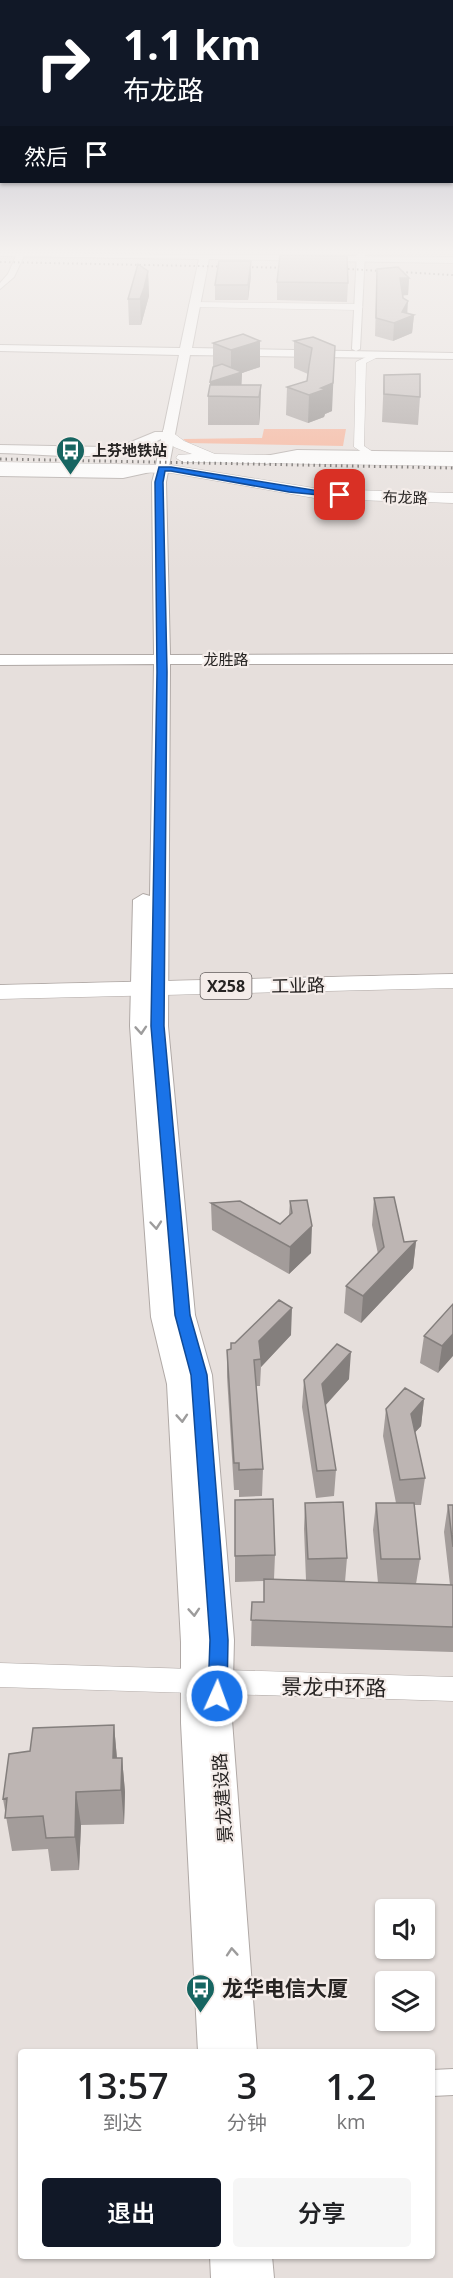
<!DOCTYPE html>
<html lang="zh">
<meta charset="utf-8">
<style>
body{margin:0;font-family:"Open Sans","Noto Sans SC",sans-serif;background:#f6f6f6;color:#202124;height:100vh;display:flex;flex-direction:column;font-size:22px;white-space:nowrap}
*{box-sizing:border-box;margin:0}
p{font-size:20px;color:#757577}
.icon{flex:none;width:33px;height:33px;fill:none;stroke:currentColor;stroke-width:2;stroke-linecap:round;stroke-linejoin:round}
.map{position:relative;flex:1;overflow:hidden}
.panel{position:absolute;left:18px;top:2049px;width:417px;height:210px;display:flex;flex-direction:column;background:#fff;border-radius:6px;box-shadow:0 2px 4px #0004}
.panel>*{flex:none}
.top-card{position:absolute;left:0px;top:0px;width:453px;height:183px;box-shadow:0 2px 4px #0004;background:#111827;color:#fff;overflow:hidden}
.tools{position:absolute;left:375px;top:1899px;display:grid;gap:12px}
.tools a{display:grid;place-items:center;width:60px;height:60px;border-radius:6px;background:#fff;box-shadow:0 2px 4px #0004;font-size:30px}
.pin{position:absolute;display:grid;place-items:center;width:51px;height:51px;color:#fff;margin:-26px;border-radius:12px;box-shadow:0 3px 9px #0006}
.me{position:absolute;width:66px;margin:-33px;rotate:2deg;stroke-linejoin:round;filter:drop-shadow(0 0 4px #0008)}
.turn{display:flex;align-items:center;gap:21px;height:126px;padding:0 24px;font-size:27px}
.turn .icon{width:78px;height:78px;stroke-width:2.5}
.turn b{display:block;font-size:42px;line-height:51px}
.then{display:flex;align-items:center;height:57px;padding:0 24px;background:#0003;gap:12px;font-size:22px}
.eta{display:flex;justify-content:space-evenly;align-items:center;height:102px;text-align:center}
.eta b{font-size:36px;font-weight:600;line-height:42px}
.action{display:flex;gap:12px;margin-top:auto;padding:12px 24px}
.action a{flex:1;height:69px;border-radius:6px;background:#111827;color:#fff;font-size:24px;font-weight:600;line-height:69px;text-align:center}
.action a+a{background:#f6f6f6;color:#202124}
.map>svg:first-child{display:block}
.green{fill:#f7ab8f}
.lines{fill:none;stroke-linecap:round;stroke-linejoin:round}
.minor-casing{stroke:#b0a9a6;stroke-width:2}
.tertiary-casing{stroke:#b0a9a6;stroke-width:1}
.secondary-casing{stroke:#b0a9a6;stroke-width:2}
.primary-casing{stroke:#b0a9a6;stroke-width:1}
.minor{fill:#fff;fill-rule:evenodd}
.tertiary{fill:#fff;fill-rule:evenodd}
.secondary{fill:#fff;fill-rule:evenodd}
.primary{fill:#fff;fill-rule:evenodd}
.rail-far1{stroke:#524e4c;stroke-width:2;stroke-dasharray:1.5 3;stroke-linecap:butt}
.rail{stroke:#524e4c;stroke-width:3;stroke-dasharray:1.5 4;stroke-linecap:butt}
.wall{fill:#a39c9a}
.shaded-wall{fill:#847f7d}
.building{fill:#bdb5b3;stroke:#847f7d;stroke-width:1.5}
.oneway{stroke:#9d9c9c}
.route{fill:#1a73e8;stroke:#114b97;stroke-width:1.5}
.labels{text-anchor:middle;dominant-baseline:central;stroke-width:4.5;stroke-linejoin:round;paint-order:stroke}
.far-poi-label{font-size:15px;font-weight:bold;fill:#262322;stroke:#f4ece9;text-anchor:start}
.far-street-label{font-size:15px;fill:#262322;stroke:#f4ece9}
.shield{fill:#f4ece9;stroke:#645f5e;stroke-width:1.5}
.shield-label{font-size:16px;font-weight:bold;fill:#262322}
.street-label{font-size:18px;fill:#262322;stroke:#f4ece9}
.near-street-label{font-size:21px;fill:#262322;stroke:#f4ece9}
.near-poi-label{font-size:21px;font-weight:bold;fill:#262322;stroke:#f4ece9;text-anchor:start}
</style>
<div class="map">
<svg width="453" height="2278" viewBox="0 0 453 2278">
<rect width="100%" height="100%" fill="#e6dfdc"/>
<!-- green -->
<path class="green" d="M264,429H346L343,446L188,443L183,439L262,438Z"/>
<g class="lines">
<defs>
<path id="minor" d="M14,253H22L24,256L14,277L0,289V283L8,274L16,256Z
M357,253H365L360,349L356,351L352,349Z
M453,2069V2095L432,2096V2070Z"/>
<path id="tertiary" d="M194,302L358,304L363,307L358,310L191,307L189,305Z
M374,353L382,355L366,363L364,446L376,454L370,457L354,447L356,362Z
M0,1663L453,1677V1701L0,1687Z"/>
<path id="secondary" d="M0,253L453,257V263L209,259L192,348L453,353V359L190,355L166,482L170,655L453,654V664H170L168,1026L195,1315L212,1375L234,1640L232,1720L257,2052H198L181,1723V1642L167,1384L151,1317L130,1026L133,900L143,894L150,896L154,664L0,665V655H154L152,482L155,471L123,478L0,476V468L123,470L156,465L161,439C114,465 52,454 0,453V445L105,447L126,444L155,432H163L179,355L0,351V345L180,348L199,259L0,256Z
M297,450L453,452V460L297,458L265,464L259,460L260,457Z
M210,2256H272L274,2278H211Z"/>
<path id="primary" d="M168,429L184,441L215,454L453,458V466L183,462L176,458L178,455L192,454L174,447L163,436V430Z
M0,462L171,465L320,489L453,493V503L320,499L171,473L0,470Z
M453,974V988L0,999V985Z"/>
</defs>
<!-- minor casing -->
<use href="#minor" class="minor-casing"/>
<!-- tertiary casing -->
<use href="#tertiary" class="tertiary-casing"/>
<!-- secondary casing -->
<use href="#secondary" class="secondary-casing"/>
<!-- primary casing -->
<use href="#primary" class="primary-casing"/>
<!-- minor -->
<use href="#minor" class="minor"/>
<!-- tertiary -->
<use href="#tertiary" class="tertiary"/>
<!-- secondary -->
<use href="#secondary" class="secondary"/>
<!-- primary -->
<use href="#primary" class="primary"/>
<!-- rail-far1 -->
<path class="rail-far1" d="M0,262L294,268
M330,268L453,275"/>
<!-- rail -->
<path class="rail" d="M0,459L453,468"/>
</g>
<!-- wall -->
<path class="wall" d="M377,269L409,278L408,295H403L407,313L414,315L412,333L393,341L375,336Z
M148,271L149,296L141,325H129L128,299Z
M251,276L248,300H215V285Z
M277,282L348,283L347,302L277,300Z
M313,337L332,411L325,414L324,417L308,423L286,415L287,387L307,381L308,374L294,368V341Z
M260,341V367L242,373L241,385H261L260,413L259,425H208V396L213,367V343Z
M384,375L420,397L418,425L382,422Z
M374,1198L404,1242L416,1241L413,1268L361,1323L344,1313L346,1286L378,1254L372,1225Z
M290,1201L311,1253L289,1274L212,1230L211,1203L280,1224L289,1215Z
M453,1304L438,1373L420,1363L424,1336Z
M291,1335L261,1367L260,1386H256L263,1469L262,1496L239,1497V1490H234L227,1377V1350L231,1349L235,1343Z
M349,1379L325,1406L336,1470L334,1496L316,1498L302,1407L304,1380Z
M424,1399L421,1426L415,1432L425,1478L421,1505H414L420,1559L416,1584L450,1585L444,1532L448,1505H453V1652L251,1646L252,1602H264V1581L235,1582V1500L275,1555L274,1579L306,1580L304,1529L305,1503L347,1558L345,1582L378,1583L373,1530L376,1503H396L383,1436L386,1409Z
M114,1725L117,1758H122L125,1792L124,1824L81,1825L79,1870L51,1871L48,1849L12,1851L3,1799L30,1751Z"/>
<!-- shaded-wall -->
<path class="shaded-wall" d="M251,261V276L248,300V285Z
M148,271L149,296L141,325L140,299Z
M400,278H409L408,295L399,296Z
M408,301L407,318L414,315L412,333L393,341L394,323L402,312Z
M260,341V367L242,373L241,397H210V382L231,375V350Z
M335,346L332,411L325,414L324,417L308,423L309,395Z
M261,385L260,413L259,425V397Z
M312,1226L311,1253L289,1274L290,1247Z
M416,1241L413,1268L361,1323L363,1296Z
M292,1308L291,1335L261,1367L259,1341Z
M453,1334V1356L438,1373L442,1346Z
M351,1352L349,1379L320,1411L322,1384Z
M424,1399L421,1426L408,1440L411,1414Z
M114,1725L117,1760L116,1792L113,1758Z
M122,1758L125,1792L124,1824L121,1790Z
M76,1792L81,1825L79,1870L75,1837Z"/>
<!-- building -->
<path class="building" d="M280,255L347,256L348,283L277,282Z
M219,261H251L248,285H215Z
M138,264L148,271L144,288L140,299H128Z
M398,267L409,278H400L403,298L408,301L402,312L414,315L394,323L376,318L377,269Z
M243,334L260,341L231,350L213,343Z
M313,337L335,346L333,383L321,388L326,389L309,395L287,387L307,381L309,366L312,348L294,341Z
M222,364L242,372L210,382L213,367Z
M420,374V397L384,394V375Z
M210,385H261L259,397L208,396Z
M394,1197L404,1242L416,1241L363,1296L346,1286L384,1247L374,1198Z
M307,1200L312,1226L290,1247L211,1203L240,1201L280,1224L292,1213L290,1201Z
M279,1300L292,1308L259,1341L261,1359L254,1360L263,1469L239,1470V1463H234L227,1350L231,1349V1343H235Z
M453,1304V1334L442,1346L424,1336Z
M337,1344L351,1352L322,1384L336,1470L317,1471L304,1380Z
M405,1388L424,1399L411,1414L425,1478L400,1480L386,1409Z
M273,1499L275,1555L235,1556V1500Z
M343,1502L347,1558L308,1559L305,1503Z
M376,1503H414L420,1559H381Z
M448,1505H453V1547Z
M264,1579L453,1585V1627L251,1620L252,1602H264Z
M114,1725L113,1758H122L121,1790L76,1792L75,1837L46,1838L43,1816L5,1818L7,1798L3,1799L9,1754L30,1751L33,1728Z"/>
<!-- one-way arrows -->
<defs><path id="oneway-chevron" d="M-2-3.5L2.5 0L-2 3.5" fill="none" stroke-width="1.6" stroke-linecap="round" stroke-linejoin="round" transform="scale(1.5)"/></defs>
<g class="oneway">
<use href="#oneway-chevron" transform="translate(141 1030) rotate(86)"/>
<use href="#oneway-chevron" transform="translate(156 1225) rotate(85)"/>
<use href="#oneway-chevron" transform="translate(182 1418) rotate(86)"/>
<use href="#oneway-chevron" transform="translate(194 1612) rotate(86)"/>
<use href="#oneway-chevron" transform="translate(232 1952) rotate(-94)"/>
</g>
<!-- sky -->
<linearGradient id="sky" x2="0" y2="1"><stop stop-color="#a6a5b8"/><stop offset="0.44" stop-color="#f4f1ef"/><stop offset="1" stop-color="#f4f1ef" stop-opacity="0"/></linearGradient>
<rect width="453" height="572" fill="url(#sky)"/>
<!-- route -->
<path class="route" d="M159,467H171L344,495L340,497L289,492L171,471H165L163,482L167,672L164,1026L190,1315L207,1375L228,1640L227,1696L224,1702L217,1705L211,1702L208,1696L210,1640L191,1375L175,1315L151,1026L157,672L155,482Z"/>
<!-- icons -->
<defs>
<symbol id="bus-pin" viewBox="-11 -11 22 30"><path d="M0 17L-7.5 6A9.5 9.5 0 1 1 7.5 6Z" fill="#176561" stroke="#f4ece9"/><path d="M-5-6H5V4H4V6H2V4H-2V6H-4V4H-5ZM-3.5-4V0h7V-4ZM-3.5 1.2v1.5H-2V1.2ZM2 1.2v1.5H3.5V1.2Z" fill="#fff"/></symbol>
</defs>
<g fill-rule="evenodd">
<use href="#bus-pin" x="54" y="434" width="33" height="45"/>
<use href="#bus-pin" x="184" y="1972" width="33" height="45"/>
</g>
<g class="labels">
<!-- far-poi labels -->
<g class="far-poi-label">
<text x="92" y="450">上芬地铁站</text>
</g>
<!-- far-street labels -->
<g class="far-street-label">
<text transform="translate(405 497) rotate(1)">布龙路</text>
<text x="226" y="659">龙胜路</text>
</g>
<!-- shield labels -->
<rect class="shield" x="200.5" y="973" width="51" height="26" rx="4.5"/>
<g class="shield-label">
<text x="226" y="986">X258</text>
</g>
<!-- street labels -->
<g class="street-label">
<text transform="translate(298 985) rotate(-1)">工业路</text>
<text transform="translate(222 1798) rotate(-94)">景龙建设路</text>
</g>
<!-- near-street labels -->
<g class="near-street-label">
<text transform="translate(334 1687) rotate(1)">景龙中环路</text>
</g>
<!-- near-poi labels -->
<g class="near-poi-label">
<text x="222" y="1988">龙华电信大厦</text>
</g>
</g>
</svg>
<div class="tools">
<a><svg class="icon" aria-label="sound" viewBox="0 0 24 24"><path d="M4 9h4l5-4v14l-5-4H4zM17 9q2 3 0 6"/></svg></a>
<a><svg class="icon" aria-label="layers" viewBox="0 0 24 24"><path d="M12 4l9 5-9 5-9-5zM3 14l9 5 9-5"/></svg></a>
</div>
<div class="pin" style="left:340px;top:495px;background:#d93025"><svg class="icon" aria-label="arrive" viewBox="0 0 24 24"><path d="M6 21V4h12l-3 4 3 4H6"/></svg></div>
<svg class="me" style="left:217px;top:1696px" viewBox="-20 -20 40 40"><circle r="17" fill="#1a73e8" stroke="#fff" stroke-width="3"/><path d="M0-11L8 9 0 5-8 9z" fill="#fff"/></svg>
<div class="top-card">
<div class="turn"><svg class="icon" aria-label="right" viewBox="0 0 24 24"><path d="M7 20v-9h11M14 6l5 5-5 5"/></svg><div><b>1.1 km</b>布龙路</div></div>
<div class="then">然后<svg class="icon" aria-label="arrive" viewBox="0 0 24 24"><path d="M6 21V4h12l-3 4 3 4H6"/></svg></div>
</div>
<section class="panel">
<div class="eta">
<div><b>13:57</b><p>到达</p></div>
<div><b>3</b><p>分钟</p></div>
<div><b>1.2</b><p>km</p></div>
</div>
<div class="action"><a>退出</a><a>分享</a></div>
</section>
</div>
